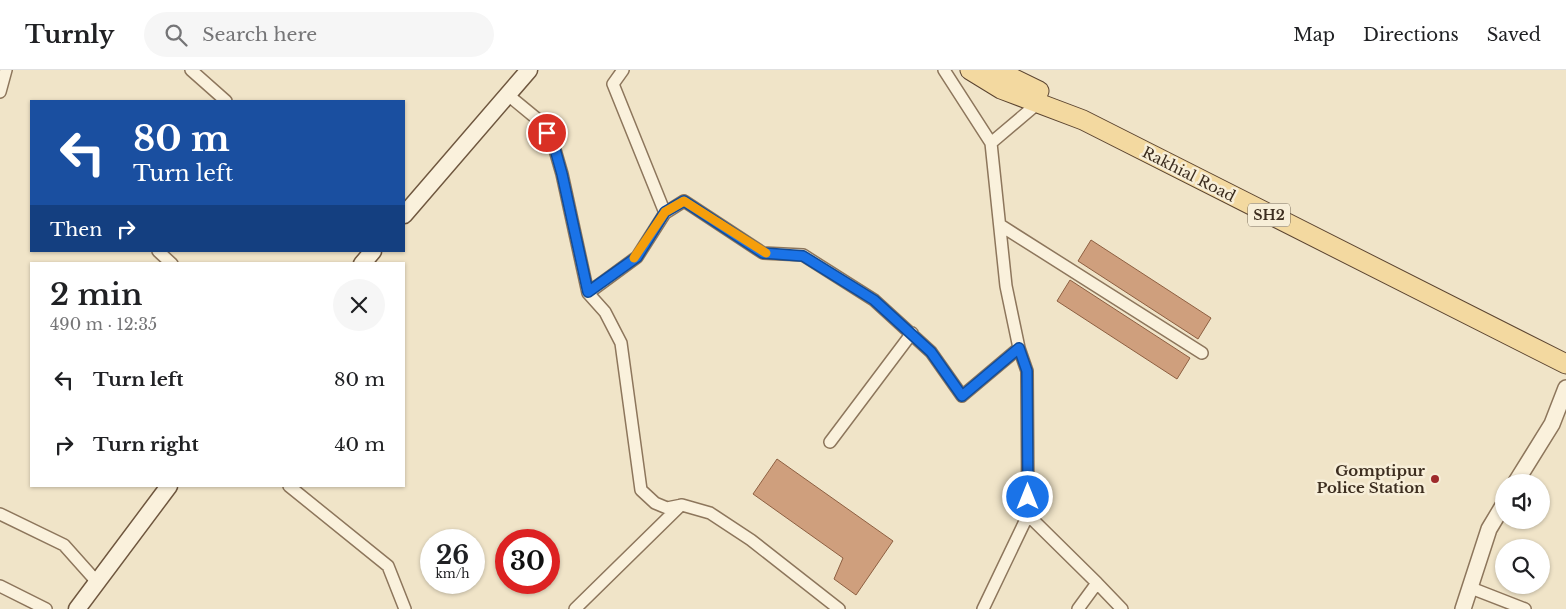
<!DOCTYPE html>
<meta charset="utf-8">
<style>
body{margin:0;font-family:"Libre Baskerville",serif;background:#f6f6f6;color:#202124;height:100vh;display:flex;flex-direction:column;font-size:19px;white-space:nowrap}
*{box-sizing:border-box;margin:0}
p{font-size:16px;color:#757577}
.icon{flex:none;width:28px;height:28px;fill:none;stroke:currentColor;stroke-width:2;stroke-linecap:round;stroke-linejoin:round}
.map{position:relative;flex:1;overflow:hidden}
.sheet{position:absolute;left:30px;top:192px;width:375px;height:225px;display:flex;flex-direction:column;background:#fff;border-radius:0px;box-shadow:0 1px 4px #0004}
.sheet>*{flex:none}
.hud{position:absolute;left:30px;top:30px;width:375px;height:152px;border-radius:0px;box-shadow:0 1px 4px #0004;background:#1a4fa0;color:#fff;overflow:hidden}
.buttons{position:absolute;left:1495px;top:404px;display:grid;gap:10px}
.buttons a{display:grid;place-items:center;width:55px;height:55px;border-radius:50%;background:#fff;box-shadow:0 1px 4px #0004;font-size:25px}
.speed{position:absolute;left:420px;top:459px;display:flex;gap:10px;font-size:25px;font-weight:700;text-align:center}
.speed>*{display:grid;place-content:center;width:65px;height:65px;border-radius:50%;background:#fff;box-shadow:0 1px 4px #0004;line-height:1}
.speed small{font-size:12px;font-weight:400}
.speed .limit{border:8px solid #d22;background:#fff;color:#111}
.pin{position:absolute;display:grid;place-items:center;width:42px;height:42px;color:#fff;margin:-21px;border:2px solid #fff;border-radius:50%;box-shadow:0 1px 5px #0007}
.me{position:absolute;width:55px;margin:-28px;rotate:0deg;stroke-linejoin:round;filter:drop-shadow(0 0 4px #0008)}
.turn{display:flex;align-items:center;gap:18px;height:105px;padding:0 20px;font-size:22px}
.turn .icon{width:65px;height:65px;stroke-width:2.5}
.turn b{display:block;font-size:35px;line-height:42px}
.then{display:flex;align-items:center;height:48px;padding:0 20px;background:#0003;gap:10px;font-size:19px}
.round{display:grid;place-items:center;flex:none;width:52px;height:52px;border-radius:26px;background:#f6f6f6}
.overview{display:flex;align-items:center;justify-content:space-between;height:85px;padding:0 20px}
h1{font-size:30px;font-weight:600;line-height:38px}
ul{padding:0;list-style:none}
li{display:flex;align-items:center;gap:15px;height:65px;padding:0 20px}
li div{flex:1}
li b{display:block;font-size:19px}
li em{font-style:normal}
header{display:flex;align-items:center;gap:30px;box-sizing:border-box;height:70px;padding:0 25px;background:#fff;border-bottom:1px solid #e0e0e0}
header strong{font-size:24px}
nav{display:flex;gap:28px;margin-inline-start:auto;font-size:18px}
.search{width:350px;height:45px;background:#f6f6f6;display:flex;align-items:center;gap:12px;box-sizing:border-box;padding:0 18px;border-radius:28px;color:#757577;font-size:19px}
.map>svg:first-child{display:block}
.building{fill:#cf9f7d;stroke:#8d5f41}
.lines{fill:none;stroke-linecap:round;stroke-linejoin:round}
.minor-casing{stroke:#8d765c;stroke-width:14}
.tertiary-casing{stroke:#8d765c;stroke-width:18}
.secondary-casing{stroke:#6f573f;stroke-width:19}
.primary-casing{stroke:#5b4430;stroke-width:21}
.minor{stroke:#faf1dc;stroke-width:11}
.tertiary{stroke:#faf1dc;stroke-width:15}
.secondary{stroke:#faf1dc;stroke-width:16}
.primary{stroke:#f3d9a0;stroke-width:19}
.route-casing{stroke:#114b97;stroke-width:12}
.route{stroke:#1a73e8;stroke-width:9}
.slow{stroke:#f59e0b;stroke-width:9}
.poi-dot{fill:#9e2a2b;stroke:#f7eed8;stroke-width:2}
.labels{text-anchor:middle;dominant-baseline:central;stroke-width:5;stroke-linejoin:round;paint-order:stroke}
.shield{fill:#f7eed8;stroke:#756857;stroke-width:1}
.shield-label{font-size:14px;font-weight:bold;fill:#3d2e20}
.street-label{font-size:15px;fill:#3d2e20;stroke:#f7eed8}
.poi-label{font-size:15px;font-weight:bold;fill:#3d2e20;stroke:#f7eed8;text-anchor:end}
</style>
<header>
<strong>Turnly</strong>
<div class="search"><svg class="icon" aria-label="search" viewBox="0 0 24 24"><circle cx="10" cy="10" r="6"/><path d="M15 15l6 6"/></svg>Search here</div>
<nav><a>Map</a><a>Directions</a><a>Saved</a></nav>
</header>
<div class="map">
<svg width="1566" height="539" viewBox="0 0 1566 539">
<rect width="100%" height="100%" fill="#f0e4c8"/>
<!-- building -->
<path class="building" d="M1091,170L1211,248L1198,269L1078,191Z
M1070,210L1190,288L1177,309L1057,231Z
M777,389L893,471L856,525L834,509L843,488L753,424Z"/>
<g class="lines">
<defs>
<path id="minor" d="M191,0L226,31
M944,0L991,73L1006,216L1019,278L1027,301L1028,445L983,539
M0,22L6,0
M508,25L542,53L553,73L562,104L588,223L605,242L621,273L641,420L655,433L667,438L682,435L710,443L751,470L839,539
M991,73L1037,34
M665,143L684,131L763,183L803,185L874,230L931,282L962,326L1019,278
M1000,155L1202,283
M158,181L172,194
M588,223L637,187L665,143L613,14L623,0
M830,372L912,263
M289,416L388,496L405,539
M0,444L64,475L97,512
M1028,445L1097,513L1078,539
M1097,513L1122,539
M0,516L46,539
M1471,518L1525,539
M575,539L681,435"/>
<path id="tertiary" d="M1516,412L1552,354L1566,318
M1463,539L1489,459L1504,434"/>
<path id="secondary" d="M404,145L529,0
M362,194L373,181
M77,539L169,416"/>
<path id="primary" d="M970,0L1001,19L1083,50L1566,294
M996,0L1039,21"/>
</defs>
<!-- minor casing -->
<use href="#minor" class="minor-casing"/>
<!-- tertiary casing -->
<use href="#tertiary" class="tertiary-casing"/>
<!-- secondary casing -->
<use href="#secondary" class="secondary-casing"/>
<!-- primary casing -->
<use href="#primary" class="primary-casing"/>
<!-- minor -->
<use href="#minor" class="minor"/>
<!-- tertiary -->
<use href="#tertiary" class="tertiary"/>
<!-- secondary -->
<use href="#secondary" class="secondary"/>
<!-- primary -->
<use href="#primary" class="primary"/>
</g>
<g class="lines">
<defs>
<path id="route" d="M547,63L553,72L562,104L588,222L637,187L665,142L684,131L763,183L803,186L874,230L931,282L962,326L1019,278L1027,301L1028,427"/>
</defs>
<!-- route casing -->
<use href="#route" class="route-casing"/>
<!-- route -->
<use href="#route" class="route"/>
<!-- slow -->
<path class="slow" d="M634,188L665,142L684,131L766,183"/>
</g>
<!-- markers -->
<circle class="poi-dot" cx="1435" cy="409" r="5"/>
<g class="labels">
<!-- shield labels -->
<rect class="shield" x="1248" y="133.5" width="42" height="23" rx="4"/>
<g class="shield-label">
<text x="1269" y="145">SH2</text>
</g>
<!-- street labels -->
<g class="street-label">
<text transform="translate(1189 104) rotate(27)">Rakhial Road</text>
</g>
<!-- poi labels -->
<g class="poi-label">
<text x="1425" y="400">Gomptipur<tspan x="1425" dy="17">Police Station</tspan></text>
</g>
</g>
</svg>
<div class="buttons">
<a><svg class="icon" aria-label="sound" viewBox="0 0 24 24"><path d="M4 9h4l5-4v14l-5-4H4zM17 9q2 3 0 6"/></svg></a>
<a><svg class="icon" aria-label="search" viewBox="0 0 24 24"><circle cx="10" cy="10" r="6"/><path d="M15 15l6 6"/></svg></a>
</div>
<div class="speed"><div>26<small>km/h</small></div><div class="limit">30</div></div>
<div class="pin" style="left:547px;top:63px;background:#d93025"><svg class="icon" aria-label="arrive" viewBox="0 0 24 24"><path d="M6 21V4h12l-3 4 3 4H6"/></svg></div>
<svg class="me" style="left:1028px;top:427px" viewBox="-20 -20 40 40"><circle r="17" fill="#1a73e8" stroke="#fff" stroke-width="3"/><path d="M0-11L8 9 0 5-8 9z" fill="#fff"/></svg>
<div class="hud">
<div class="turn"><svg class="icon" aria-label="left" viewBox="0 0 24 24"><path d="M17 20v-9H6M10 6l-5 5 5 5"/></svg><div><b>80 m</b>Turn left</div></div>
<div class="then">Then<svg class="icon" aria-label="right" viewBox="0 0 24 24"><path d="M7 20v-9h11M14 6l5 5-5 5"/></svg></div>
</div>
<section class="sheet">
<div class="overview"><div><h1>2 min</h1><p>490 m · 12:35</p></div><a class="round"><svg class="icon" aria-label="close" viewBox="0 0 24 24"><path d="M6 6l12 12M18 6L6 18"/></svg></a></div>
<ul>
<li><svg class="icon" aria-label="left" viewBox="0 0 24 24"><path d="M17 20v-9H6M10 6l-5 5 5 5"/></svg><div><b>Turn left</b></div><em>80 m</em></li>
<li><svg class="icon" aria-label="right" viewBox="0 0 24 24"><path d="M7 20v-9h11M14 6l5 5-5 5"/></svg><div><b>Turn right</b></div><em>40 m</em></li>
</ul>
</section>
</div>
